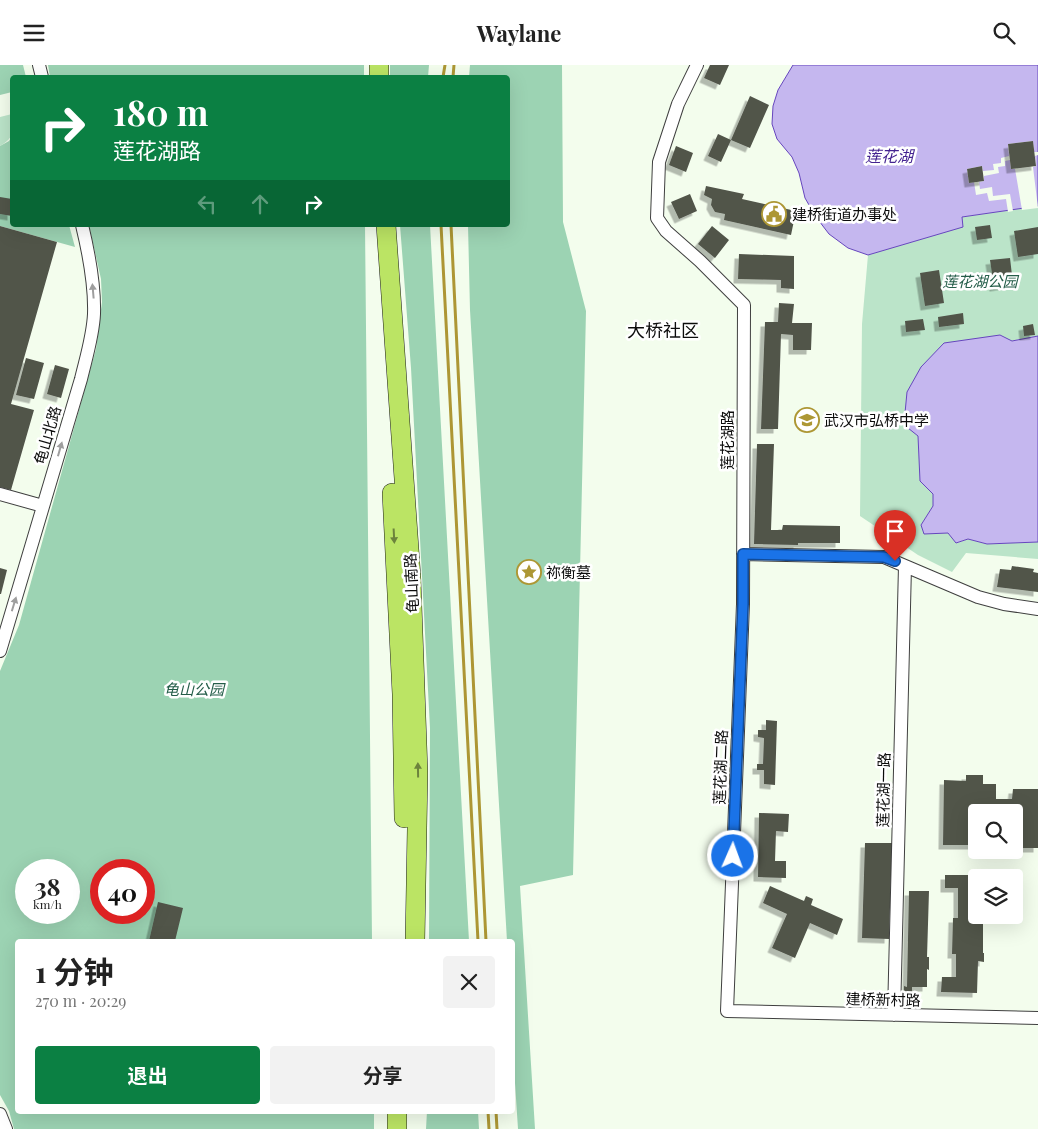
<!DOCTYPE html>
<html lang="zh">
<meta charset="utf-8">
<style>
body{margin:0;font-family:"Playfair Display","Noto Sans SC",serif;background:#f2f2f2;color:#222;height:100vh;display:flex;flex-direction:column;font-size:19px;white-space:nowrap}
*{box-sizing:border-box;margin:0}
p{font-size:16px;color:#767676}
.icon{flex:none;width:28px;height:28px;fill:none;stroke:currentColor;stroke-width:2;stroke-linecap:round;stroke-linejoin:round}
.map{position:relative;flex:1;overflow:hidden}
.drawer{position:absolute;left:15px;top:874px;width:500px;height:175px;display:flex;flex-direction:column;background:#fff;border-radius:5px;box-shadow:0 5px 20px #0002}
.drawer>*{flex:none}
.hud{position:absolute;left:10px;top:10px;width:500px;height:152px;border-radius:5px;box-shadow:0 5px 20px #0002;background:#0b8043;color:#fff;overflow:hidden}
.tools{position:absolute;left:968px;top:739px;display:grid;gap:10px}
.tools a{display:grid;place-items:center;width:55px;height:55px;border-radius:5px;background:#fff;box-shadow:0 5px 20px #0002;font-size:25px}
.speed{position:absolute;left:15px;top:794px;display:flex;gap:10px;font-size:25px;font-weight:700;text-align:center}
.speed>*{display:grid;place-content:center;width:65px;height:65px;border-radius:50%;background:#fff;box-shadow:0 5px 20px #0002;line-height:1}
.speed small{font-size:12px;font-weight:400}
.speed .limit{border:8px solid #d22;background:#fff;color:#111}
.pin{position:absolute;display:grid;place-items:center;width:42px;height:42px;color:#fff;margin:-51px -21px;border-radius:50% 50% 50% 0;rotate:-45deg;box-shadow:0 0 5px #0007}
.pin .icon{rotate:45deg}
.me{position:absolute;width:55px;margin:-28px;rotate:2deg;stroke-linejoin:round;filter:drop-shadow(0 0 4px #0008)}
.turn{display:flex;align-items:center;gap:18px;height:105px;padding:0 20px;font-size:22px}
.turn .icon{width:65px;height:65px;stroke-width:2.5}
.turn b{display:block;font-size:35px;line-height:42px}
.lanes{display:flex;align-items:center;height:48px;padding:0 20px;background:#0003;justify-content:center;gap:25px;direction:ltr}
.lanes .off{opacity:.35}
.round{display:grid;place-items:center;flex:none;width:52px;height:52px;border-radius:5px;background:#f2f2f2}
.head{display:flex;align-items:center;justify-content:space-between;height:85px;padding:0 20px}
h1{font-size:30px;font-weight:700;line-height:38px}
.action{display:flex;gap:10px;margin-top:auto;padding:10px 20px}
.action a{flex:1;height:58px;border-radius:5px;background:#0b8043;color:#fff;font-size:20px;font-weight:700;line-height:58px;text-align:center}
.action a+a{background:#f2f2f2;color:#222}
header{display:flex;justify-content:space-between;align-items:center;height:65px;padding:0 20px;background:#fff;font-size:22px;font-weight:700}
.map>svg:first-child{display:block}
.green{fill:#bbe4c9}
.forest{fill:#9cd3b3;fill-rule:evenodd}
.water{fill:#c5b7ef;stroke:#6646be}
.pier{fill:#f3fded}
.building{fill:#51544a;filter:url(#shadow)}
.lines{fill:none;stroke-linecap:round;stroke-linejoin:round}
.minor-casing{stroke:#3f3f3f;stroke-width:14}
.highway-casing{stroke:#1d1d1d;stroke-width:20}
.minor{stroke:#fff;stroke-width:12}
.highway{stroke:#bbe464;stroke-width:19}
.rail{stroke:#ad9734;stroke-width:3}
.oneway{fill:#9e9e9e}
.oneway2{fill:#6c833c}
.route-casing{stroke:#114b97;stroke-width:12}
.route{stroke:#1a73e8;stroke-width:9}
.labels{text-anchor:middle;dominant-baseline:central;stroke-width:5;stroke-linejoin:round;paint-order:stroke}
.poi-label{font-size:15px;fill:#0c0c0c;stroke:#fff;text-anchor:start}
.park-label{font-size:15px;font-style:italic;fill:#245d49;stroke:#fff}
.street-label{font-size:15px;fill:#0c0c0c;stroke:#fff}
.water-label{font-size:16px;font-style:italic;fill:#442390;stroke:#fff}
.quarter-label{font-size:18px;fill:#0c0c0c;stroke:#fff}
</style>
<header><svg class="icon" aria-label="menu" viewBox="0 0 24 24"><path d="M4 6h16M4 12h16M4 18h16"/></svg>Waylane<svg class="icon" aria-label="search" viewBox="0 0 24 24"><circle cx="10" cy="10" r="6"/><path d="M15 15l6 6"/></svg></header>
<div class="map">
<svg width="1038" height="1064" viewBox="0 0 1038 1064">
<defs>
<filter id="shadow"><feDropShadow dx="-4.5" dy="4.5" stdDeviation="0" flood-color="#0004"/></filter>
</defs>
<rect width="100%" height="100%" fill="#f3fded"/>
<!-- green -->
<path class="green" d="M12,49C12,66 16,72 0,81V52Z
M1038,141V271L1011,276L918,370L920,416L933,429V441L921,460L948,468L957,478L968,474L987,479L1038,477V494L966,488L952,507L918,490L860,451L862,259L868,190L962,162V152Z"/>
<!-- forest -->
<path class="forest" d="M0,0H23L26,12H12V27L0,30Z
M48,0H364V12H50Z
M390,0H429L428,12H390Z
M470,0H562L563,157L586,246L573,810L520,821L535,1064H518L512,972V876H507L470,245L468,160H508V12H469Z
M12,71V160H69L75,182L0,161V81L9,76Z
M89,160H365L372,876H18V1046H374V1064H14L9,1046L0,1030V606L19,560L96,284L102,237L101,214ZM26,805H69V848H26ZM101,805H144V848H101Z
M400,160H430L469,876H429L430,663L411,303Z
M427,1046H478L479,1064H426Z"/>
<!-- water -->
<path class="water" d="M793,0H1038V141L962,152L963,162L868,190L848,183L829,169L816,152L805,133L799,108L792,92L777,74L772,59L773,41L778,25Z
M1000,270L1012,276L1038,271V477L987,479L968,474L956,478L948,468L924,469L921,460L933,441V429L920,416L918,371L908,363L905,348L907,327L921,302L944,278Z"/>
<!-- pier -->
<path class="pier" d="M1033,76L1034,87H1038V90L1035,91L1036,101L1033,102L1038,143L1022,145L1015,104H1011L1010,95L1005,96V101L998,102L999,108L984,111V116L979,117L980,124L992,122L993,131L1010,129L1013,146L1008,147L1006,134L989,136L987,128L976,130L974,117L969,118L967,104L982,101L983,106L994,105L993,99L1001,98V93L1009,91L1008,79Z"/>
<!-- building -->
<path class="building" d="M710,0H729L720,20L704,13Z
M750,31L769,40L750,83L731,75Z
M718,69L731,75L721,97L708,91Z
M1033,76L1036,101L1011,104L1008,79Z
M676,81L693,88L686,107L669,100Z
M982,101L984,116L969,118L967,104Z
M706,121L744,129L742,134L796,146L791,170L724,155L725,149L715,147L711,140L712,134L704,130Z
M690,129L697,146L679,154L671,137Z
M0,132L12,134V151L0,149Z
M990,160L992,173L977,175L975,162Z
M0,161L57,177L11,339L34,345L11,425L0,422Z
M712,161L729,175L715,193L698,179Z
M1038,162V189L1018,192L1014,166Z
M739,189L794,191V224L781,223V215L738,214Z
M1010,193L1013,219L994,222L990,195Z
M939,205L944,238L925,241L920,208Z
M779,238L794,239L792,258H812L811,285H793V270L781,269L778,364H761L765,257H778Z
M963,248L964,259L939,262L938,252Z
M923,254L925,265L906,267L905,256Z
M1033,259L1035,270L1024,271L1023,261Z
M26,293L44,298L34,334L16,330Z
M55,300L69,304L61,333L47,329Z
M757,379H774L771,465H782L783,460L840,461V478H798V480L754,479Z
M1012,501L1034,504L1033,507L1038,508V527L997,522L1000,504L1011,505Z
M0,503L7,505L1,529H0Z
M766,655L777,656L775,720L764,719V705H757V699H763L764,673L758,672V665H766Z
M966,710H983V719H996V734H1012L1013,724H1038V783H1020L1021,778H1014V748H976V780H943L944,715L966,716Z
M759,748L789,749L788,767L776,766L775,796H786V813L758,812Z
M865,778H892L889,874L862,873Z
M945,810H980V812H976V850H985V855L983,856V888H984V897L978,896L977,928L941,927L942,912H956V889H952L953,853H958V823H945Z
M770,821L804,836L806,831L813,834L811,840L843,854L837,870L810,858L795,893L772,883L787,849L763,838Z
M909,826H929L927,892H929V905L927,904V922H912V930L904,929V921L907,922Z
M158,837L183,843L175,876H149Z"/>
<g class="lines">
<defs>
<path id="minor" d="M39,0L42,12
M697,0L678,39L659,97L657,153L666,166L700,196L744,240L743,539L727,946L1038,953
M0,429L43,441
M743,489L884,492L978,532L1004,539L1038,544
M0,586L81,314C86,293 93,271 94,249C95,219 89,189 82,160
M894,950L905,501
M0,1049L6,1064"/>
<path id="highway" d="M379,12V0
M386,160L411,512L418,707L415,876
M392,428L402,629L404,753
M397,1064V1046"/>
</defs>
<!-- minor casing -->
<use href="#minor" class="minor-casing"/>
<!-- highway casing -->
<use href="#highway" class="highway-casing"/>
<!-- minor -->
<use href="#minor" class="minor"/>
<!-- highway -->
<use href="#highway" class="highway"/>
<!-- rail -->
<path class="rail" d="M443,12L445,0
M453,12L454,0
M441,160L478,876
M451,160L486,876
M488,1046L489,1064
M496,1046L497,1064"/>
</g>
<!-- one-way arrows -->
<defs><path id="oneway-solid" d="M-6-.8H1V-3.2L6.5 0L1 3.2V.8H-6Z" transform="scale(1.25)"/></defs>
<g class="oneway">
<use href="#oneway-solid" transform="translate(93 226) rotate(-95)"/>
<use href="#oneway-solid" transform="translate(60 384) rotate(-74)"/>
<use href="#oneway-solid" transform="translate(14 539) rotate(-73)"/>
</g>
<g class="oneway2">
<use href="#oneway-solid" transform="translate(394 471) rotate(87)"/>
<use href="#oneway-solid" transform="translate(418 705) rotate(-91)"/>
</g>
<g class="lines">
<defs>
<path id="route" d="M733,791L743,539V489L884,492L895,496"/>
</defs>
<!-- route casing -->
<use href="#route" class="route-casing"/>
<!-- route -->
<use href="#route" class="route"/>
</g>
<!-- icons -->
<defs>
<symbol id="civic-ring" viewBox="-11 -11 22 22"><circle r="9.5" fill="#fff" stroke="#ad9734" stroke-width="1.5"/><path d="M-.6-6.5H3V-4.5H.6V-3L4-1V1h2V6H-6V1h2V-1L-.6-3ZM-1.2 2.5V6h2.4V2.5Z" fill="#ad9734"/></symbol>
<symbol id="school-ring" viewBox="-11 -11 22 22"><circle r="9.5" fill="#fff" stroke="#ad9734" stroke-width="1.5"/><path d="M0-5L7-2L0 1L-7-2ZM-4 1L0 2.5L4 1V4Q0 6-4 4Z" fill="#ad9734"/></symbol>
<symbol id="sight-ring" viewBox="-11 -11 22 22"><circle r="9.5" fill="#fff" stroke="#ad9734" stroke-width="1.5"/><path d="M0-6L1.8-2.2L6-1.7L2.9 1.2L3.7 5.4L0 3.3L-3.7 5.4L-2.9 1.2L-6-1.7L-1.8-2.2Z" fill="#ad9734"/></symbol>
</defs>
<g fill-rule="evenodd">
<use href="#civic-ring" x="760" y="135" width="28" height="28"/>
<use href="#school-ring" x="793" y="341" width="28" height="28"/>
<use href="#sight-ring" x="515" y="493" width="28" height="28"/>
</g>
<g class="labels">
<!-- poi labels -->
<g class="poi-label">
<text x="792" y="149">建桥街道办事处</text>
<text x="824" y="355">武汉市弘桥中学</text>
<text x="546" y="507">祢衡墓</text>
</g>
<!-- park labels -->
<g class="park-label">
<text x="980" y="216">莲花湖公园</text>
<text x="194" y="624">龟山公园</text>
</g>
<!-- street labels -->
<g class="street-label">
<text transform="translate(47 370) rotate(-74)">龟山北路</text>
<text transform="translate(727 375) rotate(-90)">莲花湖路</text>
<text transform="translate(411 518) rotate(-93)">龟山南路</text>
<text transform="translate(720 702) rotate(-88)">莲花湖二路</text>
<text transform="translate(883 725) rotate(-89)">莲花湖一路</text>
<text transform="translate(883 934) rotate(1)">建桥新村路</text>
</g>
<!-- water labels -->
<g class="water-label">
<text x="889" y="90">莲花湖</text>
</g>
<!-- quarter labels -->
<g class="quarter-label">
<text x="663" y="265">大桥社区</text>
</g>
</g>
</svg>
<div class="tools">
<a><svg class="icon" aria-label="search" viewBox="0 0 24 24"><circle cx="10" cy="10" r="6"/><path d="M15 15l6 6"/></svg></a>
<a><svg class="icon" aria-label="layers" viewBox="0 0 24 24"><path d="M12 4l9 5-9 5-9-5zM3 14l9 5 9-5"/></svg></a>
</div>
<div class="speed"><div>38<small>km/h</small></div><div class="limit">40</div></div>
<div class="pin" style="left:895px;top:496px;background:#d93025"><svg class="icon" aria-label="arrive" viewBox="0 0 24 24"><path d="M6 21V4h12l-3 4 3 4H6"/></svg></div>
<svg class="me" style="left:733px;top:791px" viewBox="-20 -20 40 40"><circle r="17" fill="#1a73e8" stroke="#fff" stroke-width="3"/><path d="M0-11L8 9 0 5-8 9z" fill="#fff"/></svg>
<div class="hud">
<div class="turn"><svg class="icon" aria-label="right" viewBox="0 0 24 24"><path d="M7 20v-9h11M14 6l5 5-5 5"/></svg><div><b>180 m</b>莲花湖路</div></div>
<div class="lanes"><svg class="icon off" aria-label="left" viewBox="0 0 24 24"><path d="M17 20v-9H6M10 6l-5 5 5 5"/></svg><svg class="icon off" aria-label="ahead" viewBox="0 0 24 24"><path d="M12 20V5M6 11l6-6 6 6"/></svg><svg class="icon" aria-label="right" viewBox="0 0 24 24"><path d="M7 20v-9h11M14 6l5 5-5 5"/></svg></div>
</div>
<section class="drawer">
<div class="head"><div><h1>1 分钟</h1><p>270 m · 20:29</p></div><a class="round"><svg class="icon" aria-label="close" viewBox="0 0 24 24"><path d="M6 6l12 12M18 6L6 18"/></svg></a></div>
<div class="action"><a>退出</a><a>分享</a></div>
</section>
</div>
